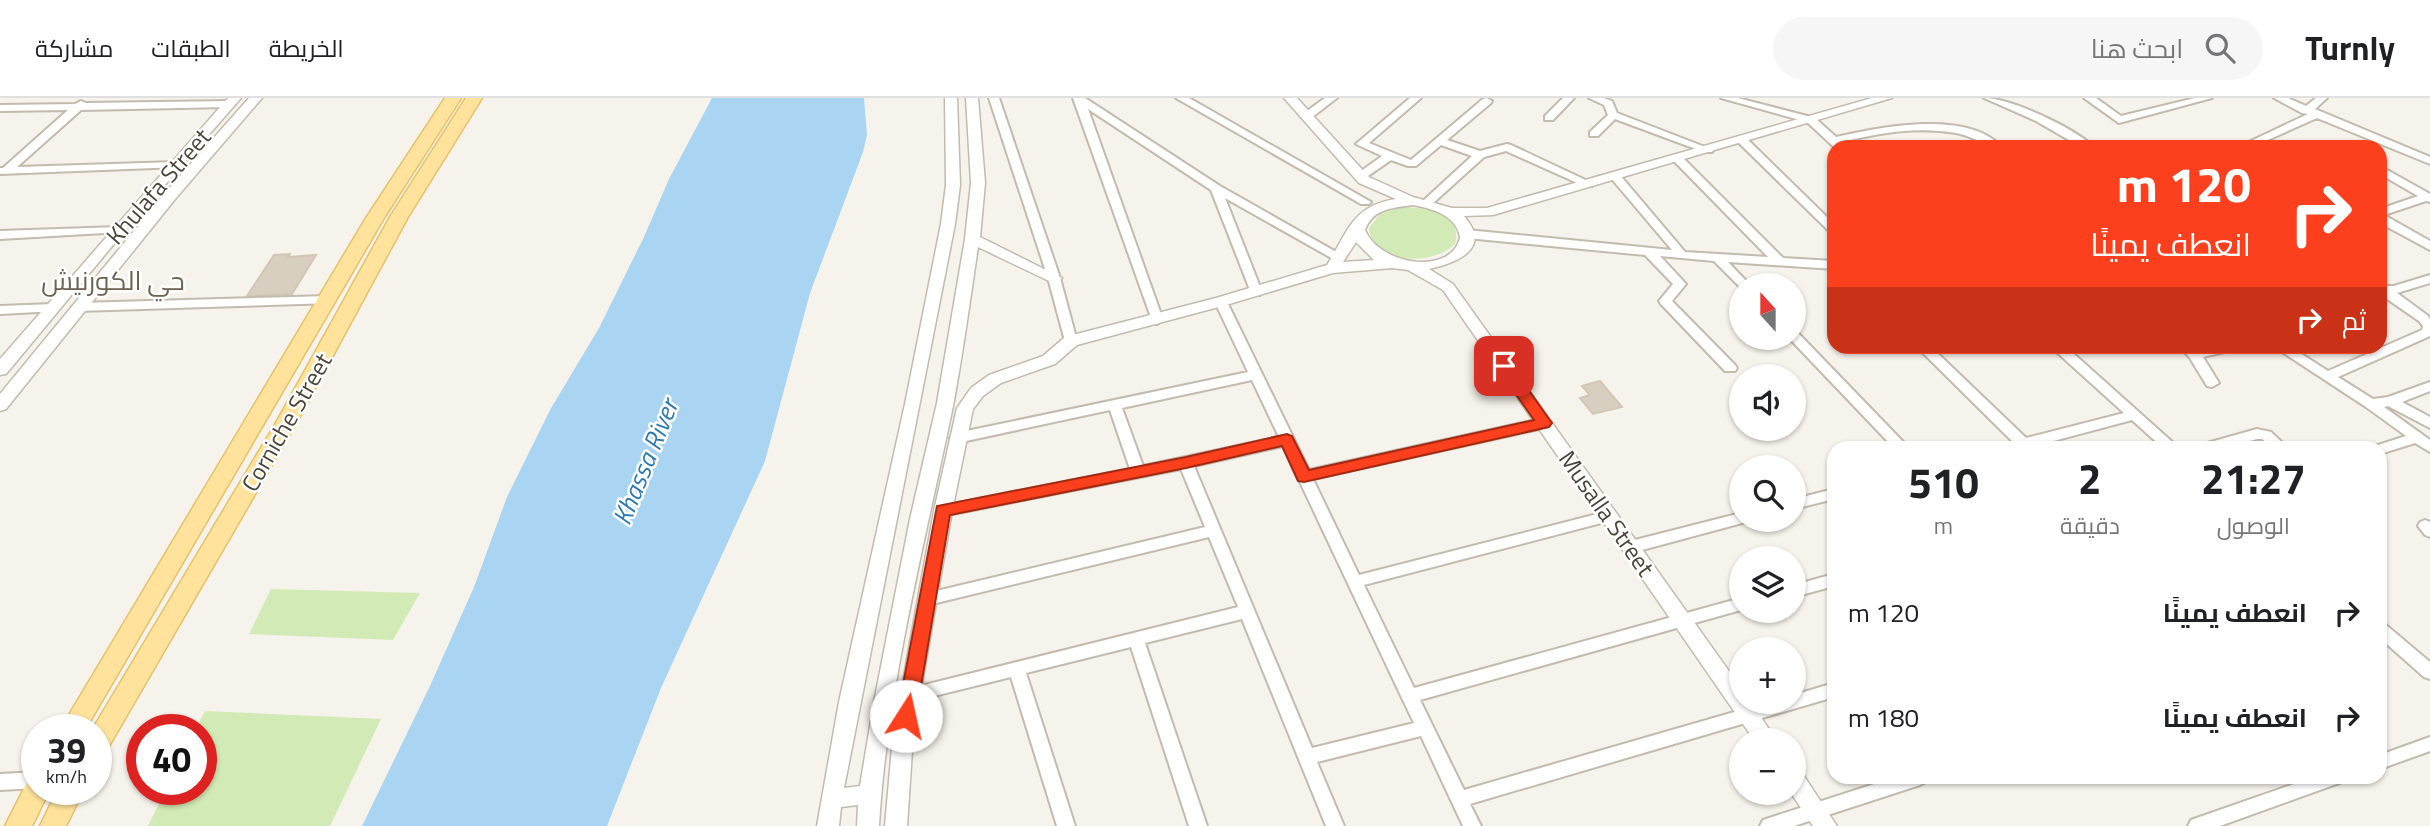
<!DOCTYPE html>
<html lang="ar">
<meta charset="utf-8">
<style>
body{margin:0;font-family:"Titillium Web",Cairo,sans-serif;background:#f6f6f6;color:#202124;direction:rtl;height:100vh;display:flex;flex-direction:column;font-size:26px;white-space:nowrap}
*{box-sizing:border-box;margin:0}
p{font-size:23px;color:#757577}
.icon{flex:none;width:38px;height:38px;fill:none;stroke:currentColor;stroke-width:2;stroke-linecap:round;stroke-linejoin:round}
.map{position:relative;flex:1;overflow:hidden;direction:ltr}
.panel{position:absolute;left:1827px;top:343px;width:560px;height:343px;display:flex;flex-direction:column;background:#fff;border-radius:21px;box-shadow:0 2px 5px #0004;direction:rtl}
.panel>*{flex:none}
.top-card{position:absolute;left:1827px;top:42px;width:560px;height:214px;border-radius:21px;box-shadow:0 2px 5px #0004;direction:rtl;background:#fc3f1d;color:#fff;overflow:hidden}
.needle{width:46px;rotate:339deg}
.fabs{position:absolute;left:1729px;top:175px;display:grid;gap:14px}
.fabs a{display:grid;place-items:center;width:77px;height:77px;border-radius:50%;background:#fff;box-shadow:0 2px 5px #0004;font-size:35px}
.speed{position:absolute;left:21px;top:616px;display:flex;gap:14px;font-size:35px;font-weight:700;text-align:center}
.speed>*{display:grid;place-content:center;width:91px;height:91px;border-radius:50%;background:#fff;box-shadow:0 2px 5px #0004;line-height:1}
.speed small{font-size:18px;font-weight:400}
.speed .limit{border:10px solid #d22;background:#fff;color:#111}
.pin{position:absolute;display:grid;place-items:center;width:60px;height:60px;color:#fff;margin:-30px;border-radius:14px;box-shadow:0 4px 10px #0006}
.me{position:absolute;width:77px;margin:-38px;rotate:10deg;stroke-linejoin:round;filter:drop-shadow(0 0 5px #0008)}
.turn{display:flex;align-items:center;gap:24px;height:147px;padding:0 21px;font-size:32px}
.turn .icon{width:91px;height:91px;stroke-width:2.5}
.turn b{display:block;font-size:49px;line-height:60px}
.then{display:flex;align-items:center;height:66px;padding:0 21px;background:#0003;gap:14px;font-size:26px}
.eta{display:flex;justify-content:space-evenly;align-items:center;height:119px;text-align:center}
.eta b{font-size:42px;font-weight:700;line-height:49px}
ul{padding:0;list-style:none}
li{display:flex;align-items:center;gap:21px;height:105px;padding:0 21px}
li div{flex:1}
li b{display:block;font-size:26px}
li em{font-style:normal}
header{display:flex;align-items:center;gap:42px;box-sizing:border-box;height:98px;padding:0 35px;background:#fff;border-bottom:2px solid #e0e0e0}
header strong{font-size:33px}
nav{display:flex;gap:38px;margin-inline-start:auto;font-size:24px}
.search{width:490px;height:63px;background:#f6f6f6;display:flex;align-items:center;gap:18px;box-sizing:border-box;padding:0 24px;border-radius:38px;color:#757577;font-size:26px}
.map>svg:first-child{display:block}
.green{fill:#d2eab5}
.water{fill:#a9d4f2}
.building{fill:#d8cfc1;stroke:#d3c7b4;stroke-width:2}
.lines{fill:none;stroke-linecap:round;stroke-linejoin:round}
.minor-casing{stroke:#c2bbae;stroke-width:4}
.tertiary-casing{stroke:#c2bbae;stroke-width:3}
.primary-casing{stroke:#e6c16a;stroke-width:3}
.minor{fill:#fff;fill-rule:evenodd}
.tertiary{fill:#fff;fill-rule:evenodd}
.primary{fill:#ffe39c;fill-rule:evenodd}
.route{fill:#fc3f1d;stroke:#a42913;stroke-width:2}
.labels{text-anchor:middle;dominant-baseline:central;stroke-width:5;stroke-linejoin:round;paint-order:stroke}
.street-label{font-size:24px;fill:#4b4439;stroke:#fff}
.neighbourhood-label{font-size:26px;fill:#6e6250;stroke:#fff}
.water-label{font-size:26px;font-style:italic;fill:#2e7ab2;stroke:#fff}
</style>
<header>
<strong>Turnly</strong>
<div class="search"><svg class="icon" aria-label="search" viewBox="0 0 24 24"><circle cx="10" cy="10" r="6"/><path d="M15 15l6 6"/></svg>ابحث هنا</div>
<nav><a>الخريطة</a><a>الطبقات</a><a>مشاركة</a></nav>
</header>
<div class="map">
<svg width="2430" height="728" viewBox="0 0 2430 728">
<rect width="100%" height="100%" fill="#f6f3ec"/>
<!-- green -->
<path class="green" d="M1402,109C1424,109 1464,116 1455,146C1433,168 1372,168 1369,130L1380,116Z
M271,491L420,495L393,542L249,536Z
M205,613L381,621L330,728H148L166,691H201V632H195Z"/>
<!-- water -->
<path class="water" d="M712,0H864L867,37L863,54L810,195L765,363L661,590L607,728H362L430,588L474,489L507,399L550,312L599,230L644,139L669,81Z"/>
<!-- building -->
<path class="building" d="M290,156L288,159L316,157L292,196L247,198L274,157Z
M1600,283L1622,309L1593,316L1580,300L1590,297L1582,288Z"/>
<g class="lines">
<defs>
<path id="minor" d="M989,0H999L1060,180L1077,243L1076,246L1071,247L1065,243L1048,180Z
M1073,0H1085L1220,88L1345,159L1343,162H1335L1225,100L1262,194L1260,197H1252L1211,92L1088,11L1163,222L1157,226L1153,225Z
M1176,0H1189L1371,104L1369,106H1361Z
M1325,0H1337L1311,20H1303V16Z
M1410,0H1421L1369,45L1411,62L1483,1L1487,0L1492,3L1491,5L1447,42L1480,53L1507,46L1511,47L1594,86L1592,88H1584L1506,53L1484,59L1431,107H1423V103L1472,58L1441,47L1416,68H1408L1391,62L1365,80H1357V76L1382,58L1356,46Z
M1563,0H1574L1553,22H1545V18Z
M1589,0H1604L1612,3L1617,15L1713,52L1712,54H1704L1615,21L1598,38H1590V34L1608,17L1604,7Z
M1721,0H1738L1815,20L1836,39C1880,29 1967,11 2002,49C1986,49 1973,38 1956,35C1916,28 1880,35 1841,44L1844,49H1834L1807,24Z
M1984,0C2011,0 2074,30 2094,49H2081L2036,23Z
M2084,0H2096L2121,18L2195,0H2212L2119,25Z
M2274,0H2288L2306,8L2316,0H2327L2315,11L2430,59V66L2317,20L2252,49H2238L2308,16L2302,15Z
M81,3L86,5L230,3L235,6L230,9L81,12L17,69L176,64L180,65V69L0,76V70H3L68,12L0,13V7L75,6Z
M1742,39L1746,40L1834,126V135L1830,134L1738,44L1737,42Z
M1678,58L1682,59L1783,160L1834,163V171L1728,164L1750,187H1741V190L1714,163L1660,158L1686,186L1672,203L1735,267L1737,270L1735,273H1725L1661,206L1659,203L1673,186L1645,157L1467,140L1461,136L1467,132L1672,152L1611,80L1609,78L1615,75L1619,76L1685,154L1768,159L1674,63L1673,61Z
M2380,68L2430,96V104L2426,103L2384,117L2430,143V152L2380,125V111L2418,98L2380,76Z
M118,129L124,132L122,134L0,141V133Z
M2430,177V185L2397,195L2427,217L2430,221V238L2338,279L2373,301L2388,299L2430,284V293L2402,304L2430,319V330L2388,308L2384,309L2430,342V354L2415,345L2380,356V350H2374L2375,348L2406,338L2366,309L2273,248H2289L2328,273L2422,232L2423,228L2419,223L2380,196V188H2394Z
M329,198L335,202L333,205L78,213L72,209L78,205Z
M1221,200L1227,204L1309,372L1544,320L1551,325L1544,330L1313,381L1359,477L1609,413L1614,414L1616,418L1614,422L1609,423L1364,487L1414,590L1741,500V512L1420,602L1464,692L1769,604H1794V597L1834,585V599L1470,706L1481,728H1463L1421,638L1317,664L1344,728H1326L1242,521L1145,545L1207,728H1189L1131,549L1026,575L1075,728H1057L1011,579L910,604L904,602L902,597L904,592L1238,509L1209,439L928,507L923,505L920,501L923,497L928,495L1205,429L1181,371L943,418L938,417L936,413L938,409L943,408L1130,371L1110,312L957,345L950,340L957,335L1248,274L1215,204ZM1252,282L1279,339L1143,368L1122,310ZM1283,348L1401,598L1414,625L1312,650L1194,368Z
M53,206L59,210L57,213L0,216V208Z
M1794,234L1798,235L1909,350H1894L1790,241L1794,240Z
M1916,248H1930L2026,340L2124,315L2050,248H2065L2179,350H2163L2132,322L2027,350H2001L2003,347L2013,344Z
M2179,248H2193L2198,252L2213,248H2239L2238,251L2203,259L2219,285L2212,289L2207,288L2190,260Z
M2257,331L2271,334L2288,350H2272L2262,341H2257L2223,350H2198L2200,347Z
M1834,391V401L1794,411V401Z
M1741,415V422H1747L1746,424L1631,455L1626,453L1624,449L1626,445L1631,443Z
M2425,422L2430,424V439L2425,437L2418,428L2420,424Z
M1834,476V488L1794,499V487Z
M2380,525L2386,527L2430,564V581L2424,579L2380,540Z
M2430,639V653L2380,671V657Z
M37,674V690L0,692V676Z
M1896,679H1929L1926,684L1920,687L1794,728H1760L1763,722L1769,720Z
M2314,679H2345L2342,684L2220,728H2188L2191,722Z"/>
<path id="tertiary" d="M228,0H241L123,135L6,276L0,277V261Z
M249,0H262L176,100L6,311L0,313V296L166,94Z
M945,0H957L960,87L955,126L844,690L860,688L874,604L910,421L937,305L965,141L971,85L966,0H978L985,85L980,139L1062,180L1059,183H1049L978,149C970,202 963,255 953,308C925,444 887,590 879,728H857L858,707L841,709L839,728H817L839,604L905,306L941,126L946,87Z
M1284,0H1297L1369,79L1413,99L1452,110H1487L1872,0H1892L1493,117L1464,118C1493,151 1456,165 1429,171L1453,186L1741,590V604H1751L1776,642H1754L1443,192L1408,172L1392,170L1333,175L1226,207L1077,247L1055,266L1001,285L983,298L973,311L952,413L913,638L907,728H885L893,638L934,413L957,310L971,290L989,277L1043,258L1065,239L1216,200L1327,167C1349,132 1352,108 1396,101L1359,85ZM1413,107C1433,111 1456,117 1460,139C1453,177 1381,169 1365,132C1373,110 1393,110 1413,107ZM1356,144L1374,162L1343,164Z
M1794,673L1802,675L1837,728H1813L1791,695H1794Z"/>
<path id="primary" d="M445,0H461L384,120L85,632H60L366,120Z
M466,0H482L408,119L297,324L105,655L96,658V632H92L277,323L390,119Z
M37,680V691H50L32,728H5L28,683Z
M58,691H84L66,728H40Z"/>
</defs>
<!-- minor casing -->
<use href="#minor" class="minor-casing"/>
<!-- tertiary casing -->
<use href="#tertiary" class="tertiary-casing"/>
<!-- primary casing -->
<use href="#primary" class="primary-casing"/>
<!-- minor -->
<use href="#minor" class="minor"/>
<!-- tertiary -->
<use href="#tertiary" class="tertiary"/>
<!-- primary -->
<use href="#primary" class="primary"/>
</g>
<!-- route -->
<path class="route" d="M1504,263L1509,264L1549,321L1552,325L1549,329L1304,384L1298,383L1282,348L1186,370L950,417L916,618L913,623L906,626L900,623L897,618L937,408L1186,359L1287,336L1292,338L1309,372L1534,322L1496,268Z"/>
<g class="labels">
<!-- street labels -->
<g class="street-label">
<text transform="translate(158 88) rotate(-49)">Khulafa Street</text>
<text transform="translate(286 324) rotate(-60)">Corniche Street</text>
<text transform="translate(1607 415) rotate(55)">Musalla Street</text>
</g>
<!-- neighbourhood labels -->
<g class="neighbourhood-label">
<text x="113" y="182">حي الكورنيش</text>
</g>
<!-- water labels -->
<g class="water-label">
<text transform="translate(645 364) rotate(-68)">Khassa River</text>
</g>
</g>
</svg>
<div class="fabs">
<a><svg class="needle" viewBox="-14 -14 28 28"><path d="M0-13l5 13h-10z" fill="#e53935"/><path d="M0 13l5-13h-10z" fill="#757577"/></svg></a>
<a><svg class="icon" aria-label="sound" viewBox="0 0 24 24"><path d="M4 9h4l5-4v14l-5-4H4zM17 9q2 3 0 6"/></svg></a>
<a><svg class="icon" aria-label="search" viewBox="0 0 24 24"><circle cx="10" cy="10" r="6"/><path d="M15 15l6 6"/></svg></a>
<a><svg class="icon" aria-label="layers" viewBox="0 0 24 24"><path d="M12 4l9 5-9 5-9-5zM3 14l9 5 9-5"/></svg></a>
<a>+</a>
<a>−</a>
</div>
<div class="speed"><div>39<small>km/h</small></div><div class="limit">40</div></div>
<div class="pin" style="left:1504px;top:268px;background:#d93025"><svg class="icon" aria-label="arrive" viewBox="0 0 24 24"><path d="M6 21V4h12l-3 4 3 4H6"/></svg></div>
<svg class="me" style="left:906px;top:618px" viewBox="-20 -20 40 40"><circle r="19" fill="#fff"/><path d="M0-13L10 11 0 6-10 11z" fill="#fc3f1d"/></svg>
<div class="top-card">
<div class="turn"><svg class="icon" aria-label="right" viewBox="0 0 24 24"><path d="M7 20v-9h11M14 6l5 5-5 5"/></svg><div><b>120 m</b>انعطف يمينًا</div></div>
<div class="then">ثم<svg class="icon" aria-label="right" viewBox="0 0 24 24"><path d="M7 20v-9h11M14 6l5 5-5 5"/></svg></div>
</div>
<section class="panel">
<div class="eta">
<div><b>21:27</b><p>الوصول</p></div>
<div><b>2</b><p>دقيقة</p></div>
<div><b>510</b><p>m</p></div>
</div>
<ul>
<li><svg class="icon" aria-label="right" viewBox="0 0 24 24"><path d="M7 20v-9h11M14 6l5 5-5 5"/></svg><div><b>انعطف يمينًا</b></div><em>120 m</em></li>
<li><svg class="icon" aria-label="right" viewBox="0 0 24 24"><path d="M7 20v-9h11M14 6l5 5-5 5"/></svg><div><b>انعطف يمينًا</b></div><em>180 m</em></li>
</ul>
</section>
</div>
